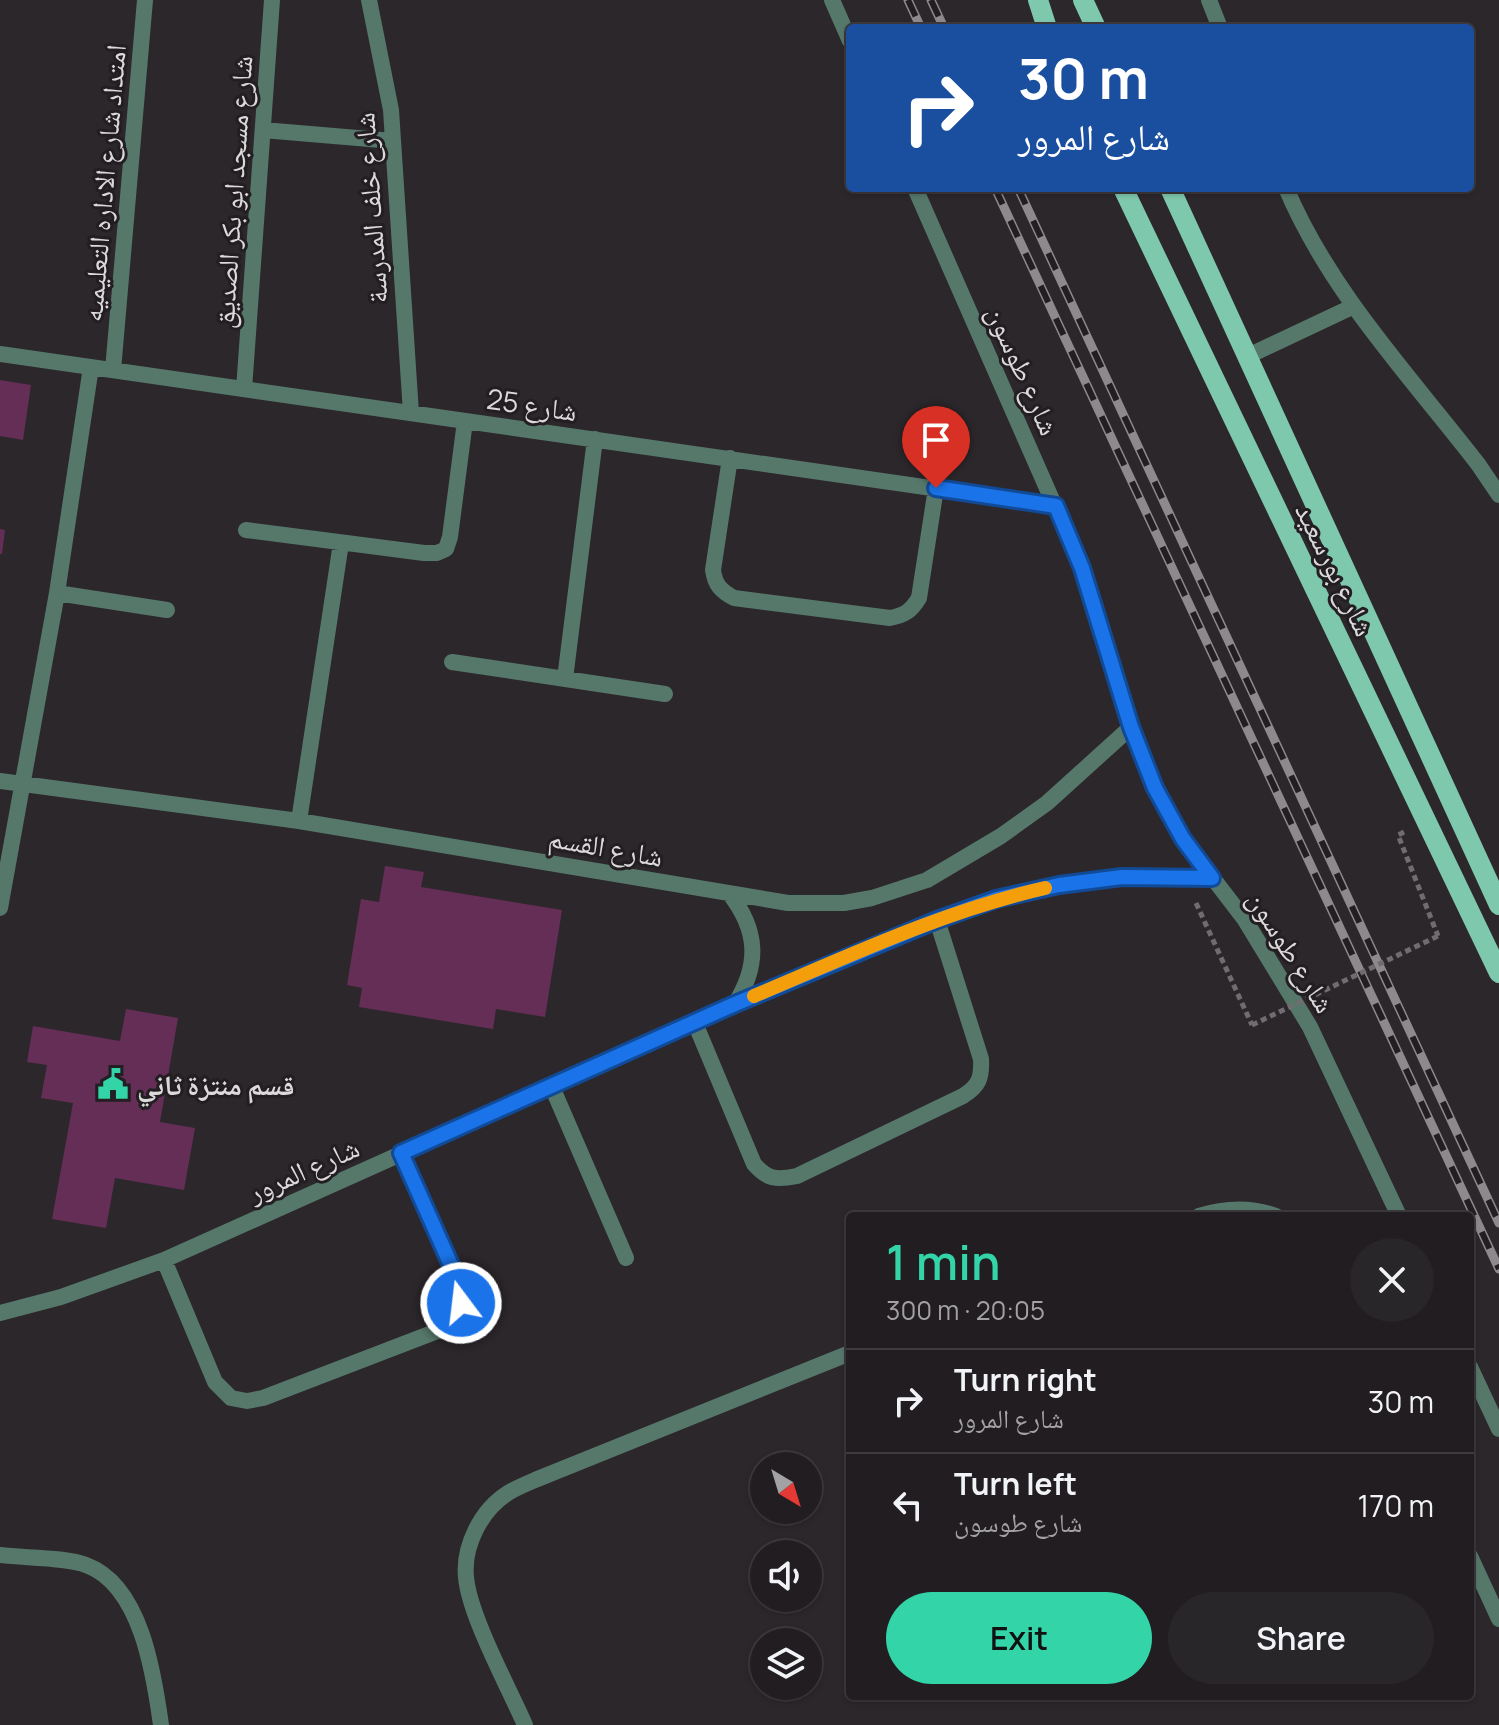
<!DOCTYPE html>
<meta charset="utf-8">
<style>
body{margin:0;font-family:Manrope,"Noto Naskh Arabic",sans-serif;background:#292629;color:#f1f3f6;height:100vh;display:flex;flex-direction:column;font-size:30px;white-space:nowrap}
*{box-sizing:border-box;margin:0}
p{font-size:26px;color:#a2a2a5}
.icon{flex:none;width:44px;height:44px;fill:none;stroke:currentColor;stroke-width:2;stroke-linecap:round;stroke-linejoin:round}
.map{position:relative;flex:1;overflow:hidden}
.panel{position:absolute;left:846px;top:1212px;width:628px;height:488px;display:flex;flex-direction:column;background:#211d20;border-radius:8px;box-shadow:0 2px 6px #0004,0 0 0 2px #3e3b3e}
.panel>*{flex:none}
.guide{position:absolute;left:846px;top:24px;width:628px;height:168px;border-radius:8px;box-shadow:0 2px 6px #0004,0 0 0 2px #3e3b3e;background:#1a4fa0;color:#fff;overflow:hidden}
.needle{width:52px;rotate:142deg}
.buttons{position:absolute;left:750px;top:1452px;display:grid;gap:16px}
.buttons a{display:grid;place-items:center;width:72px;height:72px;border-radius:50%;background:#211d20;box-shadow:0 2px 6px #0004,0 0 0 2px #3e3b3e;font-size:40px}
.pin{position:absolute;display:grid;place-items:center;width:68px;height:68px;color:#fff;margin:-82px -34px;border-radius:50% 50% 50% 0;rotate:-45deg;box-shadow:0 0 8px #0007}
.pin .icon{rotate:45deg}
.me{position:absolute;width:88px;margin:-44px;rotate:345deg;stroke-linejoin:round;filter:drop-shadow(0 0 6px #0008)}
.turn{display:flex;align-items:center;gap:28px;height:168px;padding:0 40px;font-size:36px}
.turn .icon{width:104px;height:104px;stroke-width:2.5}
.turn b{display:block;font-size:56px;line-height:68px}
.round{display:grid;place-items:center;flex:none;width:84px;height:84px;border-radius:42px;background:#292629}
.summary{display:flex;align-items:center;justify-content:space-between;height:136px;padding:0 40px}
h1{font-size:48px;font-weight:600;line-height:60px;color:#33d4a8}
.button{display:flex;gap:16px;margin-top:auto;padding:16px 40px}
.button a{flex:1;height:92px;border-radius:48px;background:#33d4a8;color:#111;font-size:32px;font-weight:600;line-height:92px;text-align:center}
.button a+a{background:#292629;color:#f1f3f6}
ul{padding:0;list-style:none}
li{display:flex;align-items:center;gap:24px;height:104px;padding:0 40px;border-top:2px solid #3e3b3e}
li div{flex:1}
li b{display:block;font-size:30px}
li em{font-style:normal}
.map>svg:first-child{display:block}
.building{fill:#652e57}
.lines{fill:none;stroke-linecap:round;stroke-linejoin:round}
.path{stroke:#706c6f;stroke-width:5;stroke-dasharray:6 4;stroke-linecap:butt}
.lane{stroke:#56786b;stroke-width:16}
.street{stroke:#56786b;stroke-width:16}
.primary{stroke:#7ec8ad;stroke-width:20}
.rail-casing{stroke:#8d898c;stroke-width:9}
.rail{stroke:#221e21;stroke-width:6;stroke-dasharray:18;stroke-linecap:butt}
.path-bridge{stroke:#706c6f;stroke-width:5;stroke-dasharray:6 4;stroke-linecap:butt}
.route-casing{stroke:#114b97;stroke-width:20}
.route{stroke:#1a73e8;stroke-width:14}
.slow{stroke:#f59e0b;stroke-width:14}
.labels{text-anchor:middle;dominant-baseline:central;stroke-width:6;stroke-linejoin:round;paint-order:stroke}
.street-label{font-size:28px;fill:#dcd9db;stroke:#221e21}
.poi-label{font-size:28px;font-weight:bold;fill:#dcd9db;stroke:#221e21;text-anchor:start}
</style>
<div class="map">
<svg width="1499" height="1725" viewBox="0 0 1499 1725">
<rect width="100%" height="100%" fill="#2c272b"/>
<!-- building -->
<path class="building" d="M0,380L31,385L23,440L0,436Z
M0,529L5,530L2,554H0Z
M385,866L424,872L421,887L562,910L545,1017L496,1009L493,1029L359,1007L362,988L347,985L361,899L379,902Z
M126,1009L178,1018L160,1122L195,1128L184,1190L115,1178L106,1228L52,1219L73,1103L41,1098L47,1065L27,1062L33,1026L120,1041Z"/>
<g class="lines">
<!-- path -->
<path class="path" d="M1404,832L1398,835L1438,936
M1196,903L1252,1025"/>
<!-- lane -->
<path class="lane" d="M1209,0L1220,28
M1286,188C1330,292 1410,376 1478,464L1499,495
M1248,356L1354,306
M1199,1216C1225,1208 1251,1207 1276,1216
M1470,1556L1499,1619
M525,1725C509,1688 469,1615 466,1577C463,1546 481,1510 508,1493C516,1488 526,1484 535,1480L850,1353"/>
<!-- street -->
<path class="street" d="M369,0L391,110L411,413
M832,0L850,41
M263,130L393,141
M915,188L1082,568L1131,727L1155,788L1183,839L1245,920L1310,1027L1399,1216
M0,354L1056,506
M113,370L145,0
M244,389L272,0
M730,458L713,570C715,585 721,591 734,598L890,618C905,615 911,611 919,598L936,488
M246,530L424,553H437L446,549L450,537L465,421
M57,593L167,610
M452,662L665,694
M565,679L595,439
M0,781L299,821L788,903H844L872,898L927,880L1001,836L1047,803L1131,727
M299,821L341,543
M729,893C758,930 760,964 735,1004
M0,908L57,593L91,367
M695,1023L754,1164C768,1180 777,1180 797,1176L963,1096C979,1086 982,1078 981,1059L937,920
M552,1087L626,1258
M164,1260L215,1382L231,1398L247,1401L263,1398L440,1330C460,1315 462,1307 459,1283L401,1153
M0,1313L61,1297L164,1260L735,1004L937,920L996,899L1059,885L1122,877L1212,878
M1470,1367L1499,1429
M0,1555C23,1558 66,1557 86,1565C141,1585 154,1674 161,1725"/>
<!-- primary -->
<path class="primary" d="M1038,0L1047,28
M1083,0L1096,28
M1123,188L1499,973
M1170,188L1499,905"/>
<defs>
<path id="rail" d="M908,0L921,28
M931,0L944,28
M995,188L1499,1269
M1018,188L1499,1223"/>
</defs>
<!-- rail casing -->
<use href="#rail" class="rail-casing"/>
<!-- rail -->
<use href="#rail" class="rail"/>
<!-- path-bridge -->
<path class="path-bridge" d="M1252,1025L1438,936"/>
</g>
<g class="lines">
<defs>
<path id="route" d="M461,1303L459,1283L401,1153L735,1004L937,920L996,899L1059,885L1122,877L1212,878L1183,839L1155,788L1131,727L1082,568L1056,506L936,488"/>
</defs>
<!-- route casing -->
<use href="#route" class="route-casing"/>
<!-- route -->
<use href="#route" class="route"/>
<!-- slow -->
<path class="slow" d="M754,996C849,956 944,911 1045,888"/>
</g>
<!-- icons -->
<defs>
<symbol id="civic-bare" viewBox="-9 -9 18 18"><path d="M-.6-6.5H3V-4.5H.6V-3L4-1V1h2V6H-6V1h2V-1L-.6-3ZM-1.2 2.5V6h2.4V2.5Z" fill="#33d4a8" stroke="#221e21" stroke-width="2.5" paint-order="stroke"/></symbol>
</defs>
<g fill-rule="evenodd">
<use href="#civic-bare" x="91" y="1062" width="44" height="44"/>
</g>
<g class="labels">
<!-- street labels -->
<g class="street-label">
<text transform="translate(103 183) rotate(-85)">امتداد شارع الاداره التعليميه</text>
<text transform="translate(232 192) rotate(-86)">شارع مسجد ابو بكر الصديق</text>
<text transform="translate(370 208) rotate(-94)">شارع خلف المدرسة</text>
<text transform="translate(1024 370) rotate(66)">شارع طوسون</text>
<text transform="translate(532 404) rotate(8)">شارع 25</text>
<text transform="translate(1336 569) rotate(64)">شارع بورسعيد</text>
<text transform="translate(606 846) rotate(10)">شارع القسم</text>
<text transform="translate(1292 951) rotate(58)">شارع طوسون</text>
<text transform="translate(303 1169) rotate(-24)">شارع المرور</text>
</g>
<!-- poi labels -->
<g class="poi-label">
<text x="137" y="1084">قسم منتزة ثاني</text>
</g>
</g>
</svg>
<div class="buttons">
<a><svg class="needle" viewBox="-14 -14 28 28"><path d="M0-13l5 13h-10z" fill="#e53935"/><path d="M0 13l5-13h-10z" fill="#a2a2a5"/></svg></a>
<a><svg class="icon" aria-label="sound" viewBox="0 0 24 24"><path d="M4 9h4l5-4v14l-5-4H4zM17 9q2 3 0 6"/></svg></a>
<a><svg class="icon" aria-label="layers" viewBox="0 0 24 24"><path d="M12 4l9 5-9 5-9-5zM3 14l9 5 9-5"/></svg></a>
</div>
<div class="pin" style="left:936px;top:488px;background:#d93025"><svg class="icon" aria-label="arrive" viewBox="0 0 24 24"><path d="M6 21V4h12l-3 4 3 4H6"/></svg></div>
<svg class="me" style="left:461px;top:1303px" viewBox="-20 -20 40 40"><circle r="17" fill="#1a73e8" stroke="#fff" stroke-width="3"/><path d="M0-11L8 9 0 5-8 9z" fill="#fff"/></svg>
<div class="guide">
<div class="turn"><svg class="icon" aria-label="right" viewBox="0 0 24 24"><path d="M7 20v-9h11M14 6l5 5-5 5"/></svg><div><b>30 m</b>شارع المرور</div></div>
</div>
<section class="panel">
<div class="summary"><div><h1>1 min</h1><p>300 m · 20:05</p></div><a class="round"><svg class="icon" aria-label="close" viewBox="0 0 24 24"><path d="M6 6l12 12M18 6L6 18"/></svg></a></div>
<ul>
<li><svg class="icon" aria-label="right" viewBox="0 0 24 24"><path d="M7 20v-9h11M14 6l5 5-5 5"/></svg><div><b>Turn right</b><p>شارع المرور</p></div><em>30 m</em></li>
<li><svg class="icon" aria-label="left" viewBox="0 0 24 24"><path d="M17 20v-9H6M10 6l-5 5 5 5"/></svg><div><b>Turn left</b><p>شارع طوسون</p></div><em>170 m</em></li>
</ul>
<div class="button"><a>Exit</a><a>Share</a></div>
</section>
</div>
